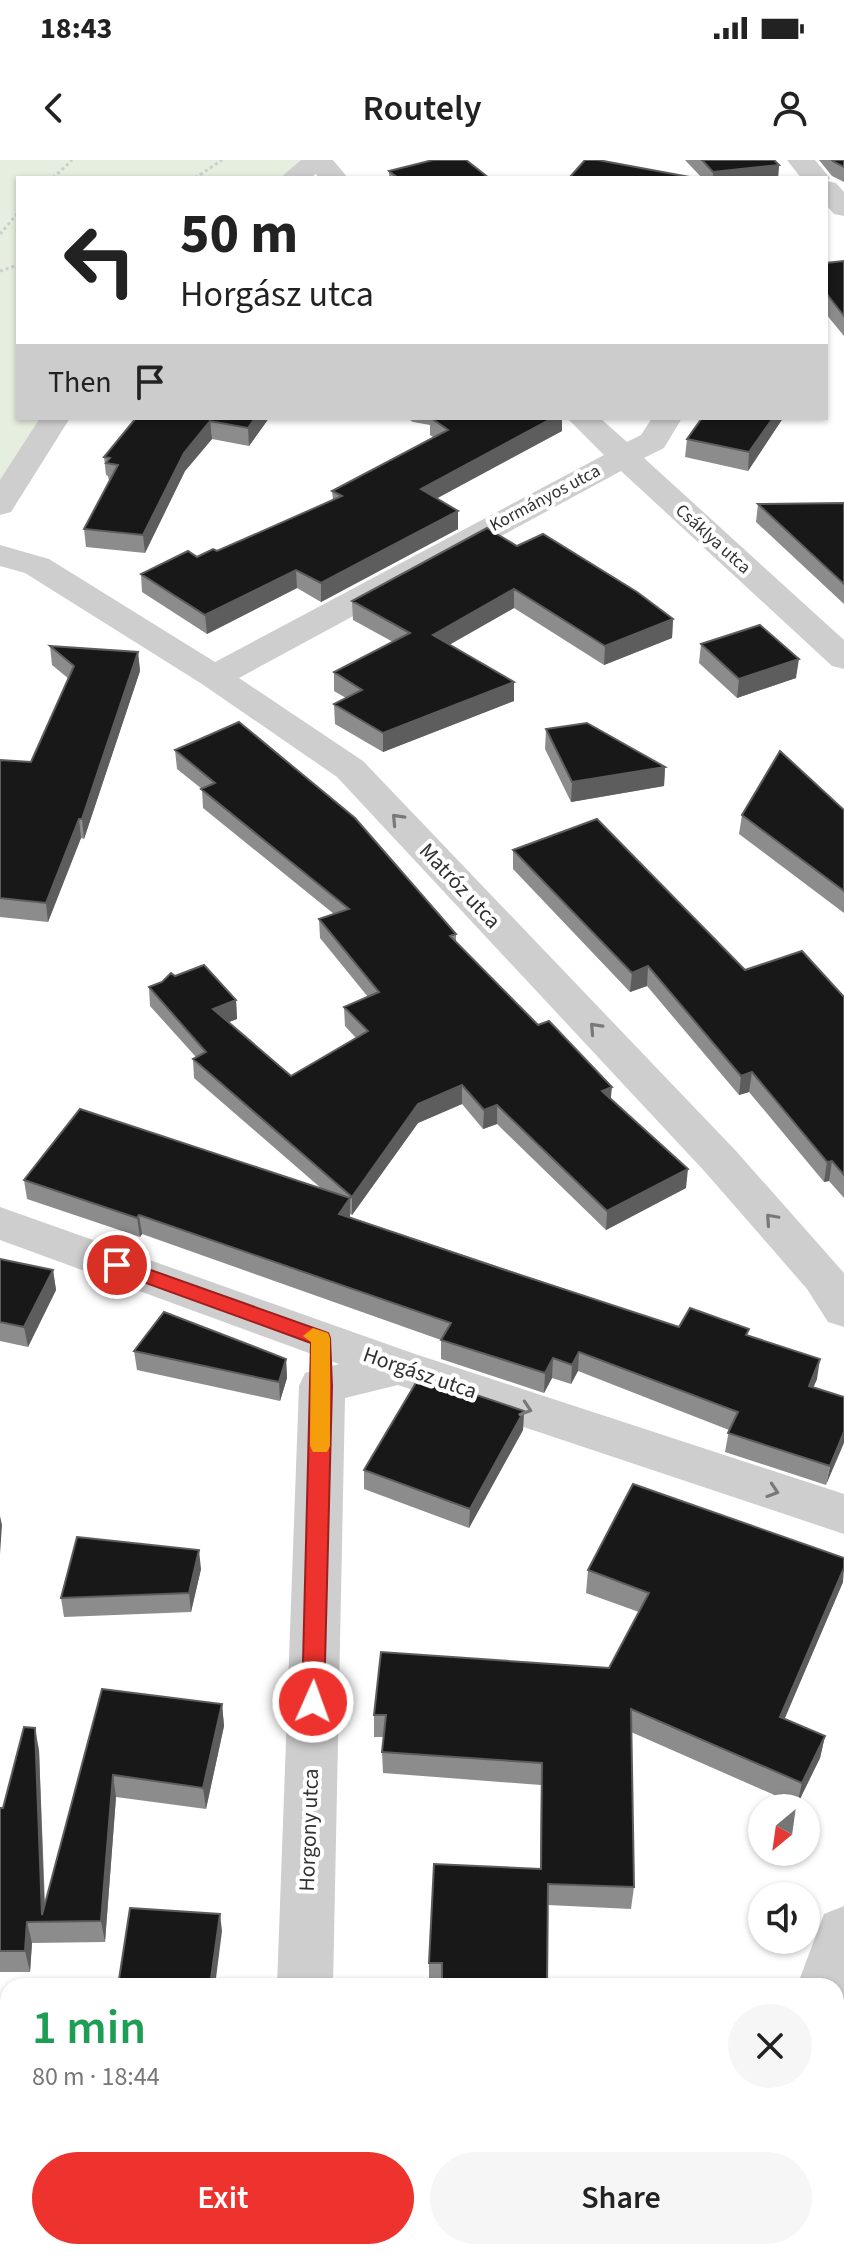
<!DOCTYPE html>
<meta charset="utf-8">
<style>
body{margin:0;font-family:"Source Sans 3",sans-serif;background:#f6f6f6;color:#222;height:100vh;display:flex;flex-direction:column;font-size:30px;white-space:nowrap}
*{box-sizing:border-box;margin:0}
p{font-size:26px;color:#767676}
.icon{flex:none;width:44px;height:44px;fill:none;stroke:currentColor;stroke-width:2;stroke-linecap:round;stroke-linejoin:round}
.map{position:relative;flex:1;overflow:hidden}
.details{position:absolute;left:0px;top:1818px;width:844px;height:282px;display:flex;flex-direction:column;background:#fff;border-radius:24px 24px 0 0;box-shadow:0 2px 6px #0004}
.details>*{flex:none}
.guide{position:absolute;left:16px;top:16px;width:812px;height:244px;border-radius:0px;box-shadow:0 2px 6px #0004;background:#fff;color:#222;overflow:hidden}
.needle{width:52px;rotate:209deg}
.tools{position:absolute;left:748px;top:1634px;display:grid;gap:16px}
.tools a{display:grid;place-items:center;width:72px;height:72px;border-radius:50%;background:#fff;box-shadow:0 2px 6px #0004;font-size:40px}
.pin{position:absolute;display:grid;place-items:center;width:68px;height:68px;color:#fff;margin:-34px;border:4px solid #fff;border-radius:50%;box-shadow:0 2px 8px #0007}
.me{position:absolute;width:88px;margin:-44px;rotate:2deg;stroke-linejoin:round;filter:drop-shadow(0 0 6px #0008)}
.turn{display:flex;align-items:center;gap:28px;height:168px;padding:0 32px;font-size:36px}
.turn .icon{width:104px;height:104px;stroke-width:2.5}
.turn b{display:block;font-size:56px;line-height:68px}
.then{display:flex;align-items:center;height:76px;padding:0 32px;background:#0003;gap:16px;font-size:30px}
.round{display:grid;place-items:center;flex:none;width:84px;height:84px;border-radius:42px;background:#f6f6f6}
.headline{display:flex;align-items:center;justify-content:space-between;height:136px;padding:0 32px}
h1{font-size:48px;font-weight:600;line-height:60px;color:#1e9e55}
.button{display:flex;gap:16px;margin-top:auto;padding:16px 32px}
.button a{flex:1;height:92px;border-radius:48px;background:#ee322d;color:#fff;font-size:32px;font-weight:600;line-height:92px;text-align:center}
.button a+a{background:#f6f6f6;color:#222}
.status{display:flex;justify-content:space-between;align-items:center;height:56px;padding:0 40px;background:#fff;direction:ltr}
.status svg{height:22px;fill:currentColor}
header{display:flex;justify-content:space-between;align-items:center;height:104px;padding:0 32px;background:#fff;font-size:36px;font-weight:600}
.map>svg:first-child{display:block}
.green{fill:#e6eedf}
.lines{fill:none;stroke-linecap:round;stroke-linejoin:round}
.path{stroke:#cecece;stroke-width:3;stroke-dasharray:3 3;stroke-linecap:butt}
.minor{fill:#cecece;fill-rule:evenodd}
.tertiary{fill:#cecece;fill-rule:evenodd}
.wall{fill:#8c8c8c}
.shaded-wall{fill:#5d5d5d}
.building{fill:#181818;stroke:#5d5d5d;stroke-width:2}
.oneway{stroke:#787878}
.route{fill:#ee322d;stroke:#9b201d;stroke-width:2}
.slow{fill:#f59e0b}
.labels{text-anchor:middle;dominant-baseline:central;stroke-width:8;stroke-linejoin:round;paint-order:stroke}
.far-street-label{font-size:18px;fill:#313131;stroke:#fff}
.street-label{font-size:22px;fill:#313131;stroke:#fff}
</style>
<div class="status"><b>18:43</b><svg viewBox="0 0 49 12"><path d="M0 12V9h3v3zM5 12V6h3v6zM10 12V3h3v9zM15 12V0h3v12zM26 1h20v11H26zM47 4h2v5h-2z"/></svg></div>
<header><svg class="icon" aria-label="back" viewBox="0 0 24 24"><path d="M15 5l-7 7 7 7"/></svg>Routely<svg class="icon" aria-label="person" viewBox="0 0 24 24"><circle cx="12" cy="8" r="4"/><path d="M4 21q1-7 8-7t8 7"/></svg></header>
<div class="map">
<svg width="844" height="2099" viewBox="0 0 844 2099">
<rect width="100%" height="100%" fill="#fff"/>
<!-- green -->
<path class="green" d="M0,0H318L294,18H18V258H55L0,345Z"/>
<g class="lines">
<!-- path -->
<path class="path" d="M53,18L72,0
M195,18L222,0
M0,74L18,53
M0,111L18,105"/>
<!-- minor -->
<path class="minor" d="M305,0H333L348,18H319Z
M787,0H815L830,18L827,21L836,23L844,32V56L834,54L826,45V18H801Z
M567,258H600L627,282L641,275L652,258H682L664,288L644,298L844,480V509L832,506L621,311L239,518L363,601L736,991L844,1113V1167L828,1162L807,1129L706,1013L337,617L202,524L25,413L0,406V385L49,399L215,502L604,295Z
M0,1047L415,1194L844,1334V1374L398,1225L345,1238L333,1826H277L299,1226L305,1213L339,1204L0,1080Z
M844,1746V1845L836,1848V1826H797L824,1754Z
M836,2057L844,2060V2099H806V2092H836Z
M269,2092H331V2099H269Z"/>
<!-- tertiary -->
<path class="tertiary" d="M301,0H331L311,18H280Z
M40,258H70L11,352L0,355V320Z"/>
</g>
<!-- wall -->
<path class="wall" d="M685,0H774L779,5L778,18H702Z
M819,0H844V22L832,16Z
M389,11L489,18H389Z
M844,101V176L826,154V103Z
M136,258H269L249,286L212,279L185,311L145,393L86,387L84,369L109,321L108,316L106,315L104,297Z
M407,258H562V271L437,338L458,351V369L321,442L297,428L207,474L142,432L141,414L217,391L333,340L332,331L433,277L430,275V265L413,262Z
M702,258H783L748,311L685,297L687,279Z
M844,343V444L756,362L758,344Z
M517,386L673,459L672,478L604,505L514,448L449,485L514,522V541L383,592L335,564L334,544L346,538L334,531V512L393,482L353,460L352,441Z
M701,484L796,518L737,538L699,503Z
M50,486L138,492L140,511L84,679L81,678L48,762L0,757V600L31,602L69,519L52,505Z
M546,569L665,607L664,626L571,642L545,589Z
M175,590L456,774V782L611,939L686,1028L606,1070L497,964L483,969L462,944L418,963L352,1055L350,1054V1057L679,1167L748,1176L817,1219L813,1227L844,1237L826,1325L725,1292L729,1270L578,1211L571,1224L552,1218L544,1233L441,1199V1180L142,1074L140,1077L27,1039L24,1020L322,1029L194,918L193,899L196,897L150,846L149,827L175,816L236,840L237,859L228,862L291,916L356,878L345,866L344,847L368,837L320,778L319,759L334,754L203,648L202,629L177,609Z
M844,650V753L739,674L742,655Z
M513,690L745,810L844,837V1038L829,1021L824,1022L749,932L739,935L647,826L630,832L513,709Z
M0,1099L53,1110L56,1130L28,1187L0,1181Z
M134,1191L286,1199L287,1218L280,1241L137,1210Z
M524,1251L523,1270L469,1368L364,1329V1310Z
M201,1409L191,1452L64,1457L61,1438Z
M588,1410L843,1422L784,1559L825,1576L820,1598L797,1645L631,1572L634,1727L631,1749L548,1745L442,1824L429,1823V1803L540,1709L541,1625L383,1613L382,1592L384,1577H374V1555L609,1508L639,1452L586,1433Z
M102,1529L222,1544L224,1566L206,1649L116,1637L105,1782L32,1783L30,1812H0V1648H3L39,1590L45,1743Z"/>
<!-- shaded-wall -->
<path class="shaded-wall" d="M779,5L778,18H713V12Z
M255,258H269L249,286L248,268Z
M553,258H562V271L421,347V329Z
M773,258H783L748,311L749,292Z
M210,261L212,279L185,311L145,393L143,375L184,293Z
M458,351V369L321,442V423Z
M296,410L297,428L207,474L205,455Z
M514,429V448L433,494V475Z
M673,459L672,478L604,505L605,486Z
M138,492L140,511L84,679L82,659Z
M799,499L796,518L737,538L739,519Z
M514,522V541L383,592V573Z
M665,607L664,626L571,642L572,622Z
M79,659L81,678L48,762L46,743Z
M648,806L647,826L630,832L632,813Z
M236,840L237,859L214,868L213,849Z
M752,912L749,932L739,935L741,916Z
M462,925V944L418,963L352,1055V1037L418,944Z
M612,927L610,946L602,931Z
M497,945V964L483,969L484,950Z
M832,1001L829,1021L824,1022L827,1002Z
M688,1009L686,1028L606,1070L607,1051Z
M350,1038V1058L339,1054Z
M139,1055L142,1074L140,1077L137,1058Z
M53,1110L56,1130L28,1187L24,1167Z
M579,1192L578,1211L571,1224L572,1205Z
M553,1198L552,1218L544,1233L545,1213Z
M286,1199L287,1218L280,1241L279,1222Z
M820,1199L817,1219L806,1245L809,1226Z
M524,1251L523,1270L469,1368L470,1349Z
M844,1272V1283L826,1325L830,1306Z
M0,1356L2,1365L0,1394Z
M199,1390L201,1409L191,1452L189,1433Z
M844,1408L843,1422L776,1579L780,1557Z
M222,1544L224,1566L206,1649L203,1628Z
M35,1568L39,1590L45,1762L42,1755Z
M825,1576L820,1598L797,1645L802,1623Z
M113,1615L116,1637L105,1782L101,1761Z
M220,1754L222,1771L215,1826H210Z
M27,1762L32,1783L30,1812L25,1791Z
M205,2092H208V2099H204Z"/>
<!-- building -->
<path class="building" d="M433,0H466L489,18H398L389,11Z
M585,0H598L695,18H569Z
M702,0H774L779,5L713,12Z
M832,0H844V7L834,2Z
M844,101V156L826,133V103Z
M136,258H255L248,268L210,261L184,293L143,375L84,369L118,305L106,303L110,298L104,297Z
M431,258H553L421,329L458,351L321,423L296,410L205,455L141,414L188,391L197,397L213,389L217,391L342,336L332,331L448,270Z
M702,258H773L749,292L687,279Z
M844,343V424L758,344Z
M487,368L517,386L543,374L637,432L673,459L605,486L514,429L433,475L514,522L383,573L334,544L362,530L334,512L410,473L352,441Z
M760,465L799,499L739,519L701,484Z
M50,486L138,492L82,659H79L46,743L0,738V600L31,602L74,506Z
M239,562L355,658L456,774L450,776L538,865L549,861L612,927L602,931L688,1009L607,1051L497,945L484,950L462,925L418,944L352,1037L193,899L206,892L149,827L162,822L171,813L175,816L204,805L236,840L213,849L291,916L368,871L344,847L379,832L319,759L349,749L201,629L215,623L175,590Z
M587,563L665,607L572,622L546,569Z
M780,591L844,650V731L742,655Z
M597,659L745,810L802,791L844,837V1015L832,1001L827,1002L752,912L741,916L648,806L632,813L513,690Z
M80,949L350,1038L339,1054L505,1110L679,1167L690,1148L749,1169L746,1175L820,1199L809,1226L844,1237V1272L830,1306L728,1273L738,1252L579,1192L572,1205L553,1198L545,1213L441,1180L451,1163L139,1055L137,1058L24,1020Z
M0,1099L53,1110L24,1167L0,1162Z
M164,1152L286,1199L279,1222L134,1191Z
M420,1216L524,1251L470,1349L364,1310Z
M633,1324L844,1398V1408L780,1557L825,1576L802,1623L631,1549L634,1727L548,1724L547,1826H442V1803H429L434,1704L541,1709L542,1603L382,1592L386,1555H374L381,1492L609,1508L649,1433L588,1410Z
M77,1377L199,1390L189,1433L61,1438Z
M102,1529L222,1544L203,1628L113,1615L101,1761L27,1762L25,1791H0V1648H3L24,1567L35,1568L42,1755Z
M130,1748L220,1754L210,1826H118Z
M8,2033V2092H205L204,2099H0V2034Z
M519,2092H719V2099H518Z"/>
<!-- one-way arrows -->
<defs><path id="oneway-chevron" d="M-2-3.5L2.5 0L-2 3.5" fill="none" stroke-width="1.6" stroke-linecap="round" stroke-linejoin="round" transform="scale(2)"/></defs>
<g class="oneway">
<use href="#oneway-chevron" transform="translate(397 659) rotate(-133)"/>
<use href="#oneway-chevron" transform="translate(595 868) rotate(-133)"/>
<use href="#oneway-chevron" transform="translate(771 1059) rotate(-132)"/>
<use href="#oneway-chevron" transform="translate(526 1249) rotate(18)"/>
<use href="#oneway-chevron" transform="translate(773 1331) rotate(18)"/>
</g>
<!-- route -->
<path class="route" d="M117,1098L328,1173L330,1178L332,1226L324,1542L320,1548L313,1551L305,1548L302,1542L311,1183L110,1110L107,1105Z"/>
<!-- slow -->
<path class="slow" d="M313,1168L328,1173L330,1178V1286L327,1292H313L310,1286L311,1182L303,1176Z"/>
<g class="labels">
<!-- far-street labels -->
<g class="far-street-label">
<text transform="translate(545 338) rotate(-28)">Kormányos utca</text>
<text transform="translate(713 379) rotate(42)">Csáklya utca</text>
</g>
<!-- street labels -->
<g class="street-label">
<text transform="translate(460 726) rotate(47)">Matróz utca</text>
<text transform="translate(420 1213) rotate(19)">Horgász utca</text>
<text transform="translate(309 1670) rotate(-88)">Horgony utca</text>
</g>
</g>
</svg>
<div class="tools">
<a><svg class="needle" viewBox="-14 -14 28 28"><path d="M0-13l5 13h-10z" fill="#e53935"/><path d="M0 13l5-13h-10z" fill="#767676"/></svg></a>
<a><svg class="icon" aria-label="sound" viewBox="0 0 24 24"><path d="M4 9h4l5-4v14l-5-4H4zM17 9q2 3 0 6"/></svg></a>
</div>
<div class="pin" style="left:117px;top:1105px;background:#d93025"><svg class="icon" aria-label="arrive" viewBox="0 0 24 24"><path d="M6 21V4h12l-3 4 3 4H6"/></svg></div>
<svg class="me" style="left:313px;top:1542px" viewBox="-20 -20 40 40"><circle r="17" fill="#ee322d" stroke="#fff" stroke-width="3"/><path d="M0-11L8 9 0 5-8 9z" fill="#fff"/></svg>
<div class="guide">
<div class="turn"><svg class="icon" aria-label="left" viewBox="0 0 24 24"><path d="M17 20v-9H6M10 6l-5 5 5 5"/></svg><div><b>50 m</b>Horgász utca</div></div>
<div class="then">Then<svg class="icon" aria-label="arrive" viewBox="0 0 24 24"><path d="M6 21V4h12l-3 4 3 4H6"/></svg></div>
</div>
<section class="details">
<div class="headline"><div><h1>1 min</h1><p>80 m · 18:44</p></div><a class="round"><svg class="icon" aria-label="close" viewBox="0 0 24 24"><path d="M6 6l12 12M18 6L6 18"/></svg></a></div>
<div class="button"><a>Exit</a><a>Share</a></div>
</section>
</div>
